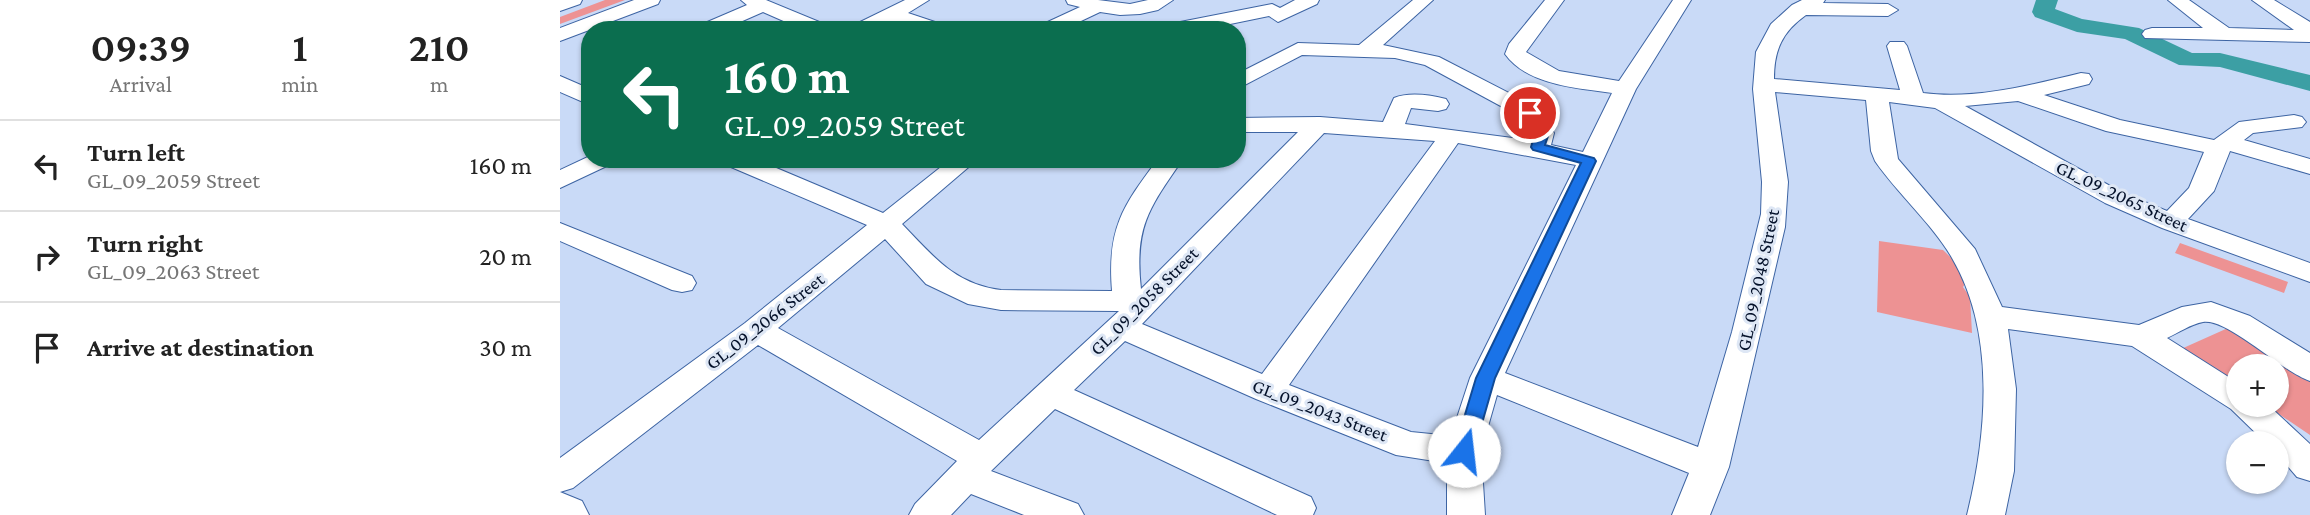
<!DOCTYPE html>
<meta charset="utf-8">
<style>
body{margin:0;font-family:"Crimson Pro",serif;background:#f2f2f2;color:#222;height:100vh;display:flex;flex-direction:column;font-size:26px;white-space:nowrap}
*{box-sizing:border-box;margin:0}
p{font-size:23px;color:#767676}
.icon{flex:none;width:38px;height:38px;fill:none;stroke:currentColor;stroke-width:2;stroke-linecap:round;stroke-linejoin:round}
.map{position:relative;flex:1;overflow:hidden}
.drawer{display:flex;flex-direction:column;background:#fff;width:560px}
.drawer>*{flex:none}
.banner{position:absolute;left:21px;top:21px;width:665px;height:147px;border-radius:28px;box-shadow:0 2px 5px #0004;background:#0b6e4f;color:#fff;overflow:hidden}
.tools{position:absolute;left:1666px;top:354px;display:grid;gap:14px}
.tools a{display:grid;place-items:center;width:63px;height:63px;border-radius:50%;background:#fff;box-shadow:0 2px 5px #0004;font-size:35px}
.pin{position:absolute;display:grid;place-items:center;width:60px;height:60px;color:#fff;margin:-30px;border:4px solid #fff;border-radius:50%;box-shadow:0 2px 7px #0007}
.me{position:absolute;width:77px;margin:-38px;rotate:16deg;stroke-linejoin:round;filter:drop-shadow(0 0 5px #0008)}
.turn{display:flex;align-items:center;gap:24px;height:147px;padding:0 28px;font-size:32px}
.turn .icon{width:91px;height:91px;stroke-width:2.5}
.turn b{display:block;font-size:49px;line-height:60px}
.eta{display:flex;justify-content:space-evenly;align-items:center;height:119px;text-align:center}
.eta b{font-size:42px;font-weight:600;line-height:49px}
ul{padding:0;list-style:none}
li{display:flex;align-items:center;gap:21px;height:91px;padding:0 28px;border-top:2px solid #e0e0e0}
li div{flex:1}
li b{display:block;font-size:26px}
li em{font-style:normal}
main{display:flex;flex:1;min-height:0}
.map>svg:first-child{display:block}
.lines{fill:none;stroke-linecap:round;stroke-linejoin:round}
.river{fill:#3c9fa4;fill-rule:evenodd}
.building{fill:#ed9293}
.minor-casing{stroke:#3d64a3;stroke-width:2}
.major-casing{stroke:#3d64a3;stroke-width:2}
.minor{fill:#fff;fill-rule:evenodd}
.major{fill:#fff;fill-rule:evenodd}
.route{fill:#1a73e8;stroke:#114b97;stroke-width:2}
.labels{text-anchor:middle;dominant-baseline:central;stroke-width:6;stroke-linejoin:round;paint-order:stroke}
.street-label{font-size:19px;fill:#04112a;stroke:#dee7f5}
</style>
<main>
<section class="drawer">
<div class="eta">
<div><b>09:39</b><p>Arrival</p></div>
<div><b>1</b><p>min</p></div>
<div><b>210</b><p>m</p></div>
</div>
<ul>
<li><svg class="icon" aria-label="left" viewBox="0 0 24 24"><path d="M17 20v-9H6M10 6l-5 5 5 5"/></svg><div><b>Turn left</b><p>GL_09_2059 Street</p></div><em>160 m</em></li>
<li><svg class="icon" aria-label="right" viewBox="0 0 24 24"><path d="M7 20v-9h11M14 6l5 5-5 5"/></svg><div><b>Turn right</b><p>GL_09_2063 Street</p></div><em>20 m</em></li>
<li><svg class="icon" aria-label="arrive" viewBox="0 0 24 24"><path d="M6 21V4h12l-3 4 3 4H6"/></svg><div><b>Arrive at destination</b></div><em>30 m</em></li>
</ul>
</section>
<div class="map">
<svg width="1750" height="515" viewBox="0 0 1750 515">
<rect width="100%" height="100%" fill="#c9daf7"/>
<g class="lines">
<!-- river -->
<path class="river" d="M1476,0H1498L1495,9L1522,19L1579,28L1632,53H1660L1750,75V91L1660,67L1619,65L1565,39L1517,32L1475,17L1472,12Z"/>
</g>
<!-- building -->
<path class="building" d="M45,0H65L0,24V17Z
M1319,241L1383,250L1410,276L1403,287L1410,297L1412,333L1317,312Z
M1620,243L1728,282L1724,293L1615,253Z
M1668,328L1750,380V435L1704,404H1717V366H1678V387L1621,349Z"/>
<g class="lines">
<defs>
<path id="minor" d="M0,0H22L20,4L0,11Z
M74,0H100L98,4L0,41V28Z
M181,0H206L269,26L272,30H244L203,12L162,30H135L138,26L187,5Z
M345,0H369L348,13L387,26L390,30H359L333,21L315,30H289L292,26Z
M506,0H538L570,4L588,0H613L598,10L580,14L560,15L540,12L502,30H476L479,26L520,7L508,4Z
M735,0H759L757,4L718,22L709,16L641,30H600L610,24L712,4L720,8Z
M853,0H873L823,45L879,57L978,108L994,133L991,145L1023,152L1052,93C1017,88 967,85 945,54L949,44L985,0H1004L966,52L999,71L1059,81L1113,0H1131L1076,89L945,373L1138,447L1172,332L1201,214L1202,182L1193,89L1196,52L1211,24L1232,5L1242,0H1265L1263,3L1328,4L1338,10L1328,16L1246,15C1222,32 1214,50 1214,79L1340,90L1327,46L1330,42H1344L1347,46L1363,93C1415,100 1471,85 1521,73L1529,74L1532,79L1529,84L1484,95L1560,120L1654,140L1679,122L1734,115L1742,117L1746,122L1742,127L1693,133L1684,140L1750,159V174L1670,151L1654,191L1628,219L1750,263V282L1602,228L1545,203L1375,108L1329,102L1338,159L1415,249L1442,307L1579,325L1622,307L1651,302L1690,316L1750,353V381C1722,372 1668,318 1643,322C1631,324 1618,333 1607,338L1678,383V404H1707L1750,444V481L1737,477L1717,454V443H1706L1671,409L1572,346L1448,329L1456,389L1454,471L1445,515H1407C1427,434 1436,333 1392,258C1374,226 1337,193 1315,161L1311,151L1306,100L1215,92L1228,182L1225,227L1169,467L1150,515H1112L1129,473L937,395L921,451L925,515H887V463L836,455L696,399L565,341L514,390L751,497L756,508L753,515H717L495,409L431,471L518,504L524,515H464L411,494L391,515H349L355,504L397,461L198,345L13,488L0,492V458L185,323L307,225L164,164L161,159H195L323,213L391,159H418L342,224C373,256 394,284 441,290L552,291C547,229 562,207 598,159H623C589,208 574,227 581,289L738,132H677V118L760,117L823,122L834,98C849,92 870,95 886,99L889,104L886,109L878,111L851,108L845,124L968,140L970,133L961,117L865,65L835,58L742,55L677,89V74L738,43L799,45ZM1458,101L1546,131L1644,152L1629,188L1607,211L1563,193L1405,106ZM764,133L875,141L702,374L582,324ZM898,143L1016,165L910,378L891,436L851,432L729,385ZM325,239L366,284L408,304L441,310L559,311L419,440L218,328Z
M1608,0H1629L1669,28L1734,30L1692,0H1714L1750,22V42L1585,38L1582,34L1585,30L1592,28H1643Z
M0,76L30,89V105L0,92Z
M30,156V159H54L51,164L0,188V170Z
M0,223L132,276L136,283L132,290L122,292L112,290L0,241Z"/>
<path id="major" d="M0,492L22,501L29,515H0Z"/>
</defs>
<!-- minor casing -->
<use href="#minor" class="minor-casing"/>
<!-- major casing -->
<use href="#major" class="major-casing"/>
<!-- minor -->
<use href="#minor" class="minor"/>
<!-- major -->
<use href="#major" class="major"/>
</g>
<!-- route -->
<path class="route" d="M970,109L975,110L989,133L985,145L1034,158L1036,161L935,378L914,451L911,456L904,459L897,456L894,451L916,378L1021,163L973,150L971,147L975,133L964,113Z"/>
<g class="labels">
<!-- street labels -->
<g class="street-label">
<text transform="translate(1562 196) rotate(25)">GL_09_2065 Street</text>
<text transform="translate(1198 280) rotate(-78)">GL_09_2048 Street</text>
<text transform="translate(584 301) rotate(-45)">GL_09_2058 Street</text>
<text transform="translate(205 321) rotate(-38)">GL_09_2066 Street</text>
<text transform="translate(760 410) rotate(21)">GL_09_2043 Street</text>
</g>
</g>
</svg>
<div class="tools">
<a>+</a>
<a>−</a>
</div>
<div class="pin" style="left:970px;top:113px;background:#d93025"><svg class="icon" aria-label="arrive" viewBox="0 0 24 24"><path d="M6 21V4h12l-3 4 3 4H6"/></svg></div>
<svg class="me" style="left:904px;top:451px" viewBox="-20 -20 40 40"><circle r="19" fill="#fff"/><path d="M0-13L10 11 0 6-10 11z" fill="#1a73e8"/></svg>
<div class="banner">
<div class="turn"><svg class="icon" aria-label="left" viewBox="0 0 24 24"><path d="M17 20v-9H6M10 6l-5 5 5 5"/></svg><div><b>160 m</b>GL_09_2059 Street</div></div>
</div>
</div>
</main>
